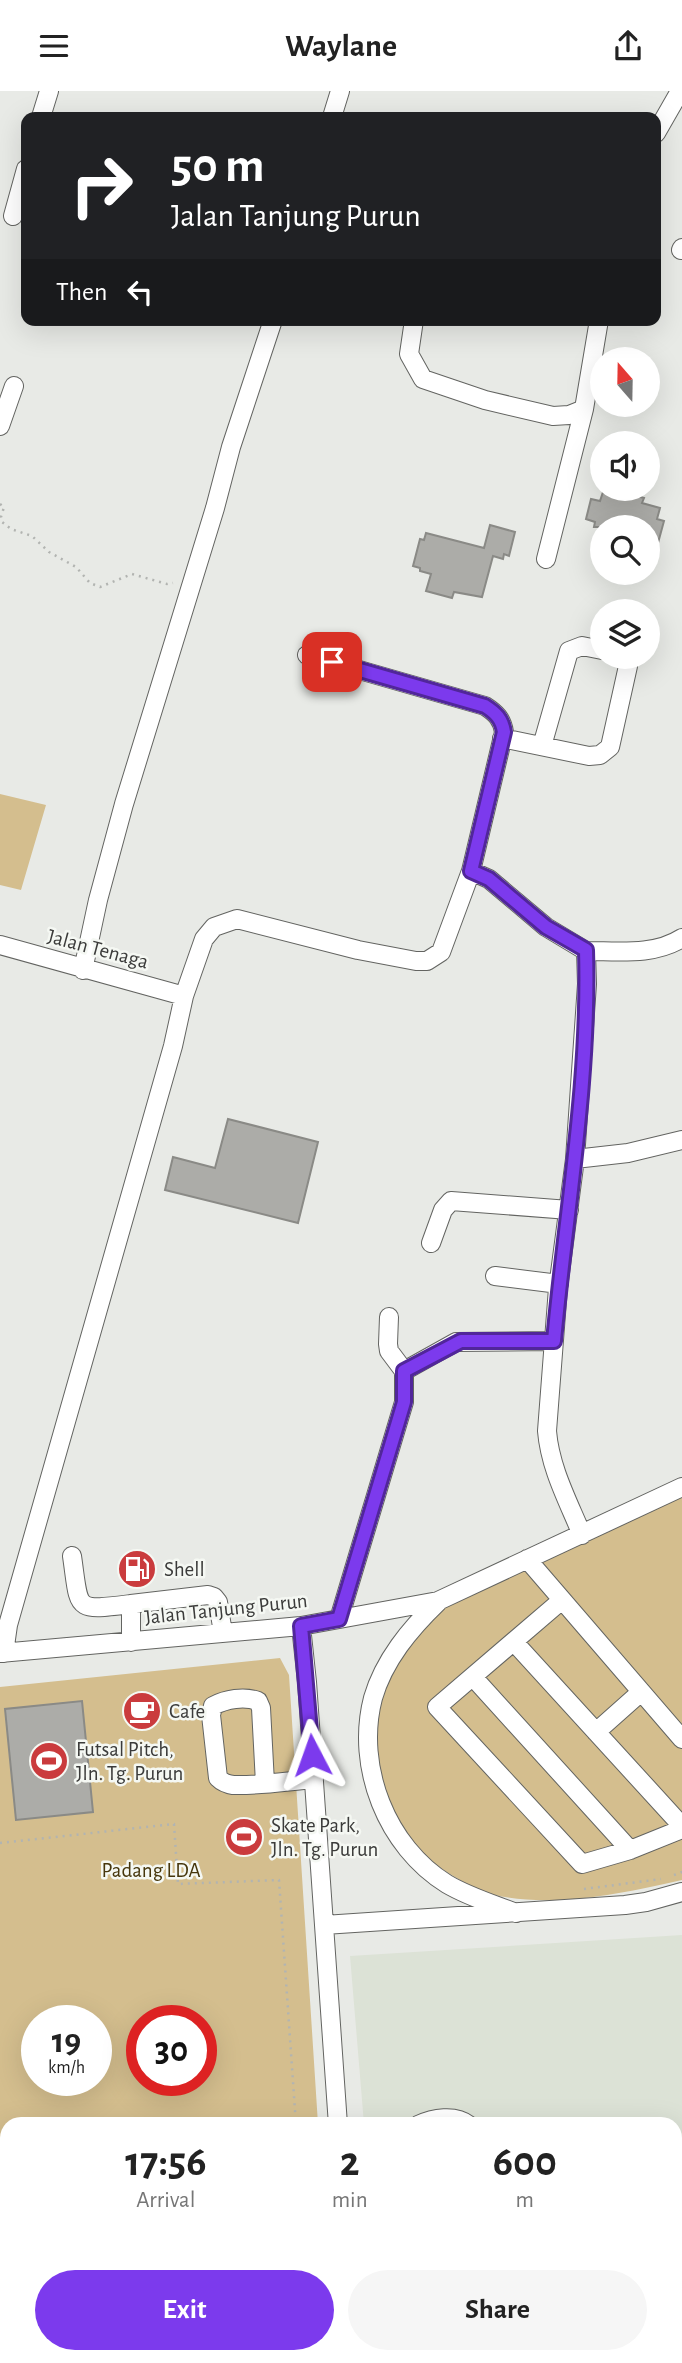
<!DOCTYPE html>
<style>
body{margin:0;font-family:"Alegreya Sans",sans-serif;background:#f6f6f6;color:#222;height:100vh;display:flex;flex-direction:column;font-size:26px;white-space:nowrap}
*{box-sizing:border-box;margin:0}
p{font-size:23px;color:#767676}
.icon{flex:none;width:38px;height:38px;fill:none;stroke:currentColor;stroke-width:2;stroke-linecap:round;stroke-linejoin:round}
.map{position:relative;flex:1;overflow:hidden}
.sheet{position:absolute;left:0px;top:2026px;width:682px;height:247px;display:flex;flex-direction:column;background:#fff;border-radius:21px 21px 0 0;box-shadow:0 7px 28px #0002}
.sheet>*{flex:none}
.top-card{position:absolute;left:21px;top:21px;width:640px;height:214px;border-radius:14px;box-shadow:0 7px 28px #0002;background:#202124;color:#fff;overflow:hidden}
.needle{width:46px;rotate:340deg}
.tools{position:absolute;left:590px;top:256px;display:grid;gap:14px}
.tools a{display:grid;place-items:center;width:70px;height:70px;border-radius:50%;background:#fff;box-shadow:0 7px 28px #0002;font-size:35px}
.speed{position:absolute;left:21px;top:1914px;display:flex;gap:14px;font-size:35px;font-weight:700;text-align:center}
.speed>*{display:grid;place-content:center;width:91px;height:91px;border-radius:50%;background:#fff;box-shadow:0 7px 28px #0002;line-height:1}
.speed small{font-size:18px;font-weight:400}
.speed .limit{border:10px solid #d22;background:#fff;color:#111}
.pin{position:absolute;display:grid;place-items:center;width:60px;height:60px;color:#fff;margin:-30px;border-radius:14px;box-shadow:0 4px 10px #0006}
.me{position:absolute;width:77px;margin:-38px;rotate:356deg;stroke-linejoin:round;filter:drop-shadow(0 0 5px #0008)}
.turn{display:flex;align-items:center;gap:24px;height:147px;padding:0 35px;font-size:32px}
.turn .icon{width:91px;height:91px;stroke-width:2.5}
.turn b{display:block;font-size:49px;line-height:60px}
.then{display:flex;align-items:center;height:66px;padding:0 35px;background:#0003;gap:14px;font-size:26px}
.eta{display:flex;justify-content:space-evenly;align-items:center;height:119px;text-align:center}
.eta b{font-size:42px;font-weight:700;line-height:49px}
.cta{display:flex;gap:14px;margin-top:auto;padding:14px 35px}
.cta a{flex:1;height:80px;border-radius:42px;background:#7c3aed;color:#fff;font-size:28px;font-weight:700;line-height:80px;text-align:center}
.cta a+a{background:#f6f6f6;color:#222}
header{display:flex;justify-content:space-between;align-items:center;height:91px;padding:0 35px;background:#fff;font-size:32px;font-weight:700}
.map>svg:first-child{display:block}
.built{fill:#dce2d6}
.green{fill:#d4be8e;fill-rule:evenodd}
.building{fill:#acaca8;stroke:#8a8a86;stroke-width:2}
.lines{fill:none;stroke-linecap:round;stroke-linejoin:round}
.minor-casing{stroke:#636461;stroke-width:20}
.path{stroke:#b2b4b1;stroke-width:2.5;stroke-dasharray:2 5;stroke-linecap:butt}
.minor{stroke:#fff;stroke-width:18}
.route-casing{stroke:#51269a;stroke-width:18}
.route{stroke:#7c3aed;stroke-width:12}
.labels{text-anchor:middle;dominant-baseline:central;stroke-width:5;stroke-linejoin:round;paint-order:stroke}
.street-label{font-size:21px;fill:#3b3b3a;stroke:#f5f8f3}
.poi-label{font-size:21px;fill:#3b3b3a;stroke:#f5f8f3;text-anchor:start}
.park-label{font-size:21px;fill:#46360c;stroke:#f5f8f3}
</style>
<header><svg class="icon" aria-label="menu" viewBox="0 0 24 24"><path d="M4 6h16M4 12h16M4 18h16"/></svg>Waylane<svg class="icon" aria-label="share" viewBox="0 0 24 24"><path d="M12 15V3M7 8l5-5 5 5M5 13v7h14v-7"/></svg></header>
<div class="map">
<svg width="682" height="2272" viewBox="0 0 682 2272">
<rect width="100%" height="100%" fill="#e8eae6"/>
<!-- built -->
<path class="built" d="M682,1844V2174L676,2175V2034L364,2033L350,1865Z"/>
<!-- green -->
<path class="green" d="M0,703L46,714L21,799L0,794Z
M682,1405V1789C621,1803 539,1821 478,1799C470,1796 462,1790 455,1786C388,1749 359,1665 387,1594C390,1586 392,1576 397,1569C407,1555 429,1529 442,1517C454,1507 488,1495 504,1487C563,1460 623,1432 682,1405Z
M280,1567L289,1584L318,2033L7,2034V2266H298L290,2272H0V1596ZM37,1930H96V1990H37ZM142,1930H201V1990H142Z"/>
<!-- building -->
<path class="building" d="M617,400L644,407L642,412L660,417L657,428L664,430L652,474L648,473V436H594L595,431L586,428L591,408L600,410L603,401L616,405Z
M490,434L515,441L509,465L504,463L503,468L493,465L482,506L454,501L452,507L426,500L431,483L420,480V477L413,475L420,448L424,449L426,442L484,457Z
M228,1028L318,1051L298,1132L165,1099L173,1066L215,1077Z
M82,1610L93,1721L16,1729L5,1618Z"/>
<g class="lines">
<defs>
<path id="minor" d="M41,26L49,0
M332,26L340,0
M656,42L680,0
M13,125L26,78
M681,159L682,157
M414,229L409,263L423,288L485,309L553,325L569,324L584,318
M0,335L14,295
M546,468L584,318L599,229
M307,564L485,615C496,622 502,628 504,641L471,780
M502,647L589,665L600,664L610,656L628,575L624,565
M542,655L569,560L582,555L602,559
M0,854L184,905
M586,860C618,860 654,865 682,847
M83,879L98,809L124,713L215,417L231,356L273,229
M575,1068L628,1062L682,1049
M431,1152L443,1119L451,1110L569,1119
M495,1185L559,1193
M404,1280L456,1251L554,1250
M72,1465C80,1520 73,1520 131,1513
M527,1468L682,1648
M562,1509L437,1616L582,1773L630,1759L682,1738
M438,1511C410,1538 384,1569 373,1607C355,1676 387,1756 447,1793C469,1806 493,1813 516,1822
M339,1528L404,1311V1280L389,1260L388,1253L389,1226
M301,1535L307,1591L338,2034
M131,1551V1513L208,1504L214,1506L218,1511L223,1542
M514,1551L682,1735
M0,1562L301,1535L438,1510L682,1396
M4,1562L8,1534L173,955L184,905L204,848L214,836L237,828L358,859L416,870H427L441,861L471,780L489,788L546,836L586,860L587,893L575,1068L558,1197L547,1340C550,1377 568,1410 582,1444
M473,1586L630,1759
M596,1641L641,1601
M265,1692L261,1617L258,1610C244,1605 226,1608 213,1615L211,1624L218,1687C222,1691 226,1693 233,1694C259,1695 288,1690 314,1688
M324,1834L625,1814L646,1811L682,1801
M418,2034C433,2027 455,2023 469,2034
M319,2272L325,2266"/>
</defs>
<!-- minor casing -->
<use href="#minor" class="minor-casing"/>
<!-- path -->
<path class="path" d="M0,413L4,416L1,426L2,431L11,438L32,445L49,461L76,476L90,492L100,496L132,483L167,493L173,492
M0,1752L174,1733L178,1793L279,1789L296,2034
M674,1784L682,1781
M584,1798L661,1788
M598,2266L600,2272
M0,2271L67,2266
M346,2272L350,2266"/>
<!-- minor -->
<use href="#minor" class="minor"/>
</g>
<g class="lines">
<defs>
<path id="route" d="M312,1664L301,1535L339,1528L404,1311V1280L461,1250H554C566,1120 590,990 586,859L546,836L489,788L471,780L504,641C502,628 496,622 485,615L332,571"/>
</defs>
<!-- route casing -->
<use href="#route" class="route-casing"/>
<!-- route -->
<use href="#route" class="route"/>
</g>
<!-- icons -->
<defs>
<symbol id="fuel-disc" viewBox="-11 -11 22 22"><circle r="9.5" fill="#ca3b3d" stroke="#f5f8f3"/><path d="M-5.5-6h7V0h2V4h1.3V-2.5L3-4.5l.8-.8L6-3V5H2.5V1h-1V6h-7ZM-4.2-4.7v3.2H.2V-4.7Z" fill="#fff"/></symbol>
<symbol id="cafe-disc" viewBox="-11 -11 22 22"><circle r="9.5" fill="#ca3b3d" stroke="#f5f8f3"/><path d="M-5.5-4.5H6V0H3Q3 3.5 0 3.5H-2.5Q-5.5 3.5-5.5 0ZM3-3.2v2h1.7v-2ZM-6 4.5H4V6H-6Z" fill="#fff"/></symbol>
<symbol id="stadium-disc" viewBox="-11 -11 22 22"><circle r="9.5" fill="#ca3b3d" stroke="#f5f8f3"/><path d="M0-5a6.5 5 0 1 0 0 10a6.5 5 0 1 0 0-10ZM-3.5-1.8h7v3.6h-7Z" fill="#fff"/></symbol>
</defs>
<g fill-rule="evenodd">
<use href="#fuel-disc" x="115" y="1456" width="44" height="44"/>
<use href="#cafe-disc" x="120" y="1598" width="44" height="44"/>
<use href="#stadium-disc" x="27" y="1648" width="44" height="44"/>
<use href="#stadium-disc" x="222" y="1724" width="44" height="44"/>
</g>
<g class="labels">
<!-- street labels -->
<g class="street-label">
<text transform="translate(98 858) rotate(15)">Jalan Tenaga</text>
<text transform="translate(226 1518) rotate(-6)">Jalan Tanjung Purun</text>
</g>
<!-- poi labels -->
<g class="poi-label">
<text x="164" y="1478">Shell</text>
<text x="169" y="1620">Cafe</text>
<text x="76" y="1658">Futsal Pitch,<tspan x="76" dy="24">Jln. Tg. Purun</tspan></text>
<text x="271" y="1734">Skate Park,<tspan x="271" dy="24">Jln. Tg. Purun</tspan></text>
</g>
<!-- park labels -->
<g class="park-label">
<text x="151" y="1779">Padang LDA</text>
</g>
</g>
</svg>
<div class="tools">
<a><svg class="needle" viewBox="-14 -14 28 28"><path d="M0-13l5 13h-10z" fill="#e53935"/><path d="M0 13l5-13h-10z" fill="#767676"/></svg></a>
<a><svg class="icon" aria-label="sound" viewBox="0 0 24 24"><path d="M4 9h4l5-4v14l-5-4H4zM17 9q2 3 0 6"/></svg></a>
<a><svg class="icon" aria-label="search" viewBox="0 0 24 24"><circle cx="10" cy="10" r="6"/><path d="M15 15l6 6"/></svg></a>
<a><svg class="icon" aria-label="layers" viewBox="0 0 24 24"><path d="M12 4l9 5-9 5-9-5zM3 14l9 5 9-5"/></svg></a>
</div>
<div class="speed"><div>19<small>km/h</small></div><div class="limit">30</div></div>
<div class="pin" style="left:332px;top:571px;background:#d93025"><svg class="icon" aria-label="arrive" viewBox="0 0 24 24"><path d="M6 21V4h12l-3 4 3 4H6"/></svg></div>
<svg class="me" style="left:312px;top:1664px" viewBox="-20 -20 40 40"><path d="M0-17L14 15 0 8-14 15z" fill="#7c3aed" stroke="#fff" stroke-width="4"/></svg>
<div class="top-card">
<div class="turn"><svg class="icon" aria-label="right" viewBox="0 0 24 24"><path d="M7 20v-9h11M14 6l5 5-5 5"/></svg><div><b>50 m</b>Jalan Tanjung Purun</div></div>
<div class="then">Then<svg class="icon" aria-label="left" viewBox="0 0 24 24"><path d="M17 20v-9H6M10 6l-5 5 5 5"/></svg></div>
</div>
<section class="sheet">
<div class="eta">
<div><b>17:56</b><p>Arrival</p></div>
<div><b>2</b><p>min</p></div>
<div><b>600</b><p>m</p></div>
</div>
<div class="cta"><a>Exit</a><a>Share</a></div>
</section>
</div>
